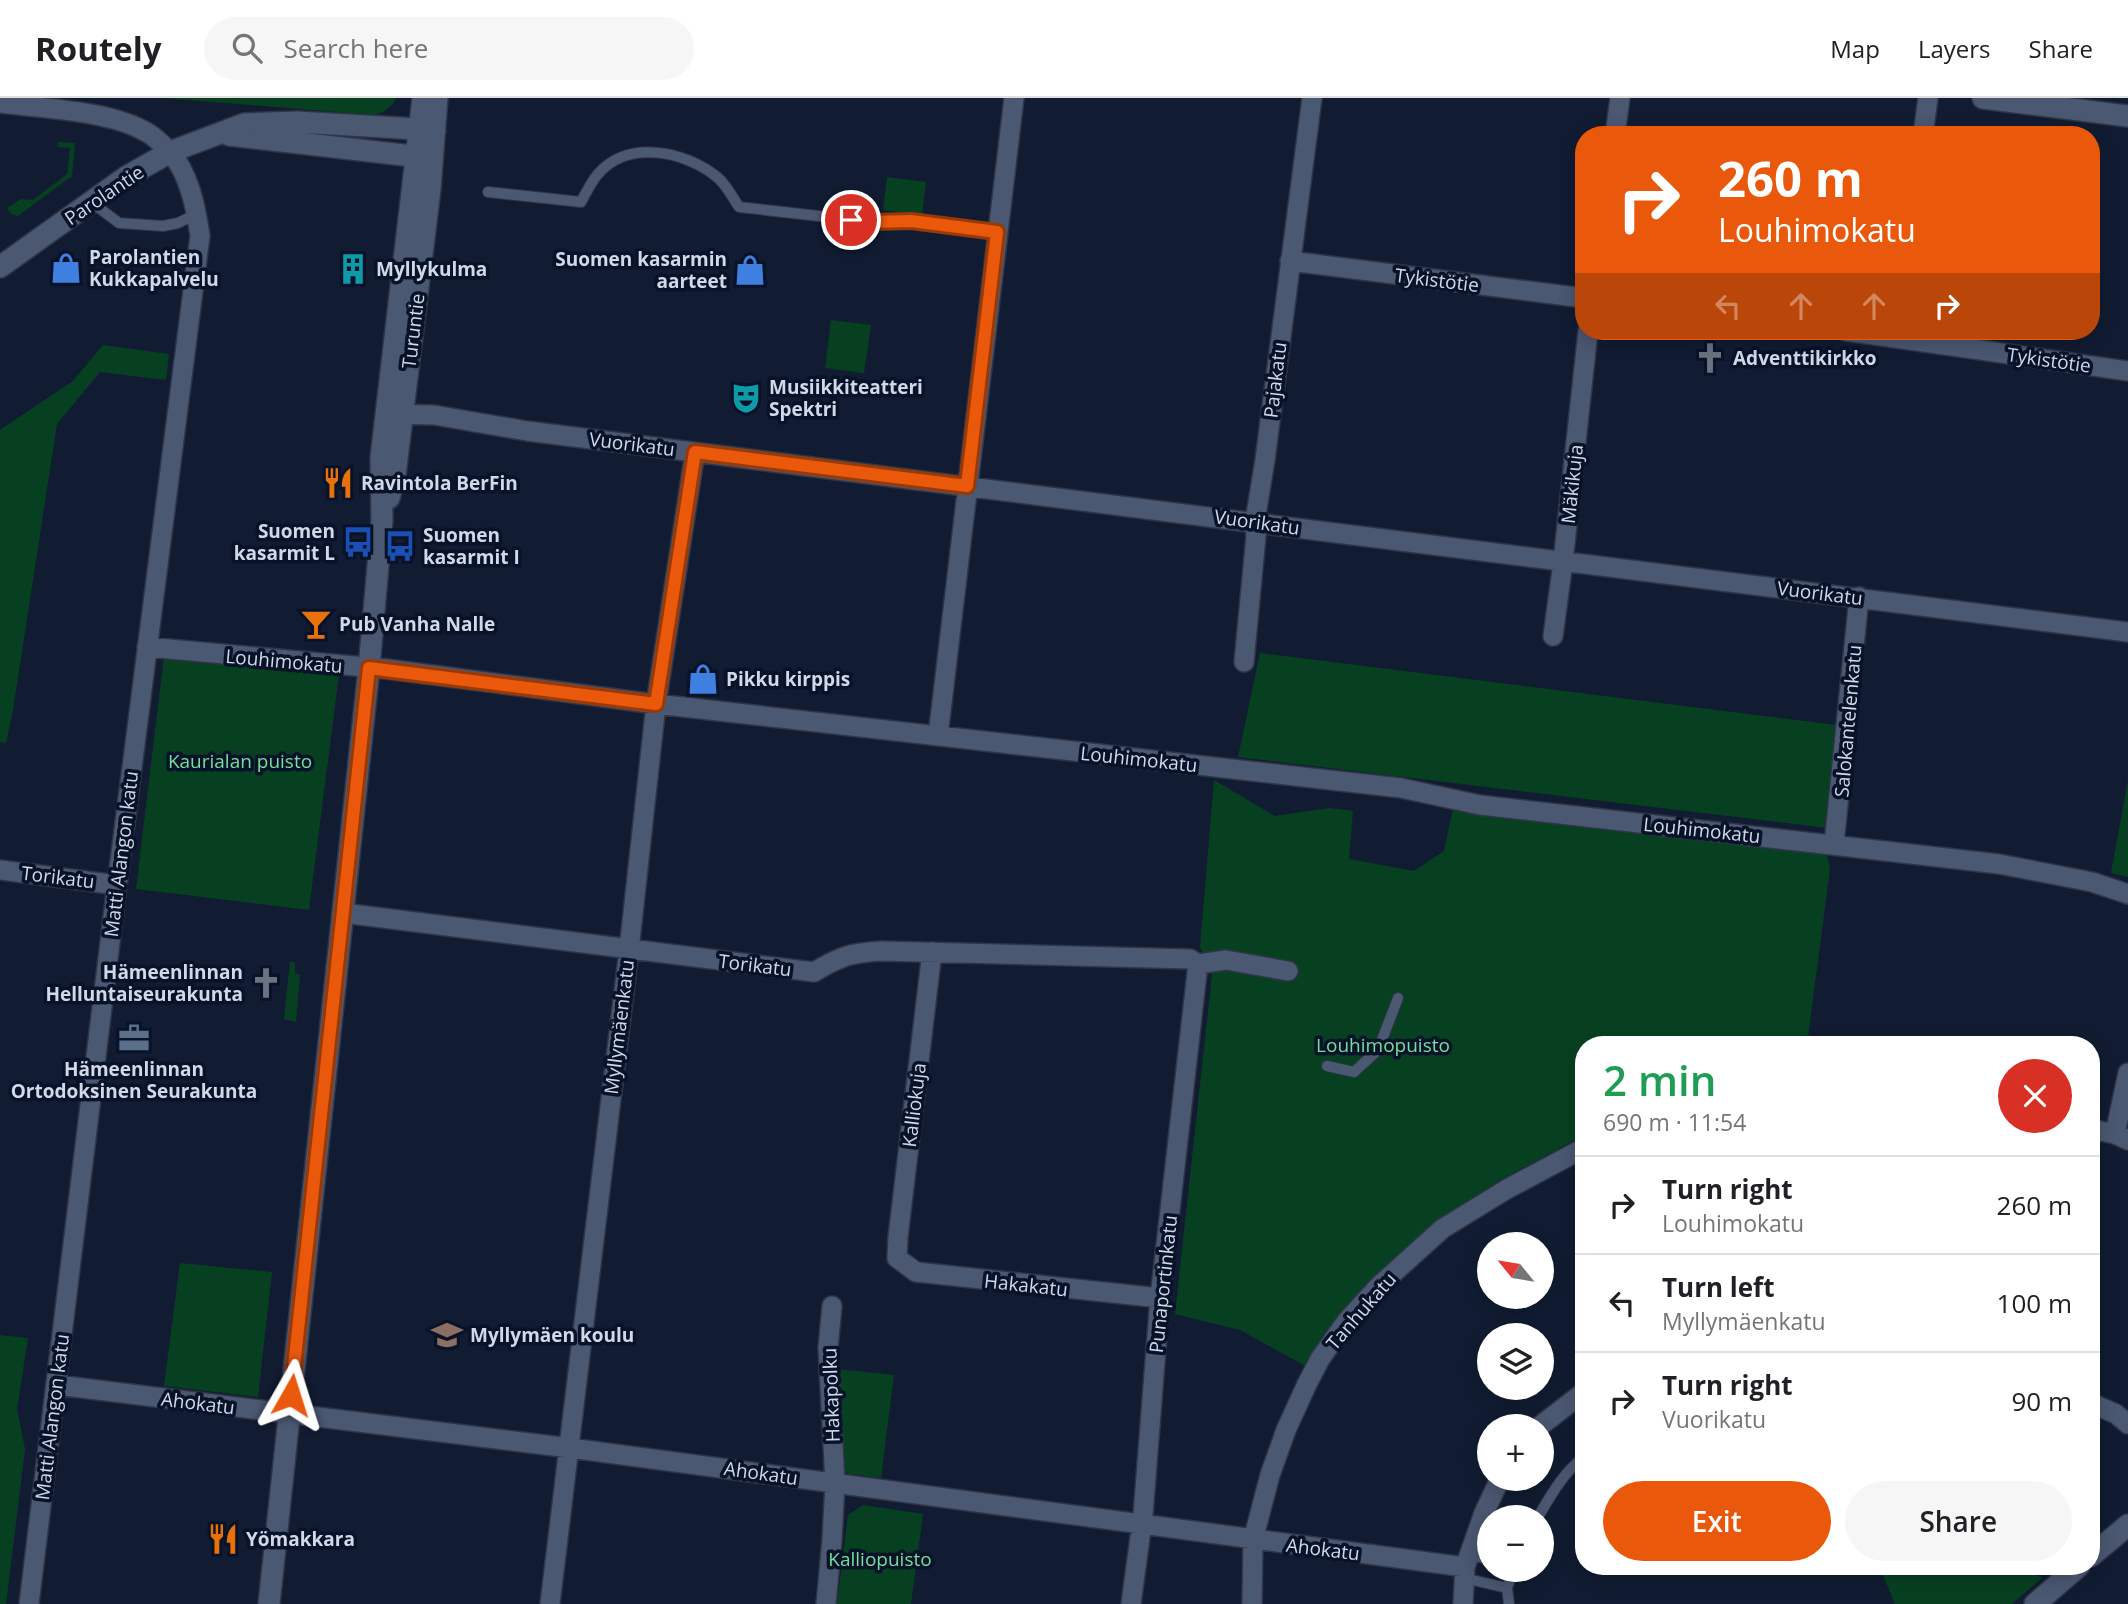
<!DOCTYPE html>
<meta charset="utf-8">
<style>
body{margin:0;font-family:"Open Sans",sans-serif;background:#f6f6f6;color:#202124;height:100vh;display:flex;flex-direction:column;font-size:26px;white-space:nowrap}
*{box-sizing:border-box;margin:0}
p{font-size:23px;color:#757577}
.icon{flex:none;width:38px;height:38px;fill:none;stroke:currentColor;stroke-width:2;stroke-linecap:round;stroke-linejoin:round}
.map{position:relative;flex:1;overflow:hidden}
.details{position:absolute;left:1575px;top:938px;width:525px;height:539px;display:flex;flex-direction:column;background:#fff;border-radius:28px;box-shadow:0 4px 18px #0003}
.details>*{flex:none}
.top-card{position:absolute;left:1575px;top:28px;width:525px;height:214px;border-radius:28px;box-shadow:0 4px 18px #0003;background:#ea580c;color:#fff;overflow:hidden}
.needle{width:46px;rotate:300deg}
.buttons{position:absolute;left:1477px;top:1134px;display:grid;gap:14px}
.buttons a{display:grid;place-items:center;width:77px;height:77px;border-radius:50%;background:#fff;box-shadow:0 4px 18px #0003;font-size:35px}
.pin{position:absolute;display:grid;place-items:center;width:60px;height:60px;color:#fff;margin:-30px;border:4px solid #fff;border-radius:50%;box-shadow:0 2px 7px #0007}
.me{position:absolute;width:77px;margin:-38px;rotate:6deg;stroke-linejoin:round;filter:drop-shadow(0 0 5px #0008)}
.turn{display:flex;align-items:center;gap:24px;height:147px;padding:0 28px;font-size:32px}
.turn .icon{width:91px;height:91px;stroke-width:2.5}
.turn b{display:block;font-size:49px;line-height:60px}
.lanes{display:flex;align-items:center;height:66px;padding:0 28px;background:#0003;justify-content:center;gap:35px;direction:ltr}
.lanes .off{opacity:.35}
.round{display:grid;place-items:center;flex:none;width:74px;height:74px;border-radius:37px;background:#f6f6f6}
.summary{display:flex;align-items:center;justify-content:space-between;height:119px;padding:0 28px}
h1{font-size:42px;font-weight:600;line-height:52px;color:#1e9e55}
.cta{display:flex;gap:14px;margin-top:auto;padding:14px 28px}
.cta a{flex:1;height:80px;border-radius:42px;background:#ea580c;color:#fff;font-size:28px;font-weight:600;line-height:80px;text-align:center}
.cta a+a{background:#f6f6f6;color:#202124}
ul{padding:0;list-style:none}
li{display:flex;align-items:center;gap:21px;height:98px;padding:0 28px;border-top:2px solid #e0e0e0}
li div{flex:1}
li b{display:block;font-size:26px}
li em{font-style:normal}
header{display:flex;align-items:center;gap:42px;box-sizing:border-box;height:98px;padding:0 35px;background:#fff;border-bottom:2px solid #e0e0e0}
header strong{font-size:33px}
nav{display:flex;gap:38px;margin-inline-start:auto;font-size:24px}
.search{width:490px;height:63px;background:#f6f6f6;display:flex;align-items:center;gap:18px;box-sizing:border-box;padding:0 24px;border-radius:38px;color:#757577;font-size:26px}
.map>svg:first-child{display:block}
.green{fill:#074021}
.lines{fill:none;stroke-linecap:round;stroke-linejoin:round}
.lane-casing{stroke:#2f3447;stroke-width:12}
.street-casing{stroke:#2f3447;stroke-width:22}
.secondary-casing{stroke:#2f3447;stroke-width:24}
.lane{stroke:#4b5872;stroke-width:10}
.street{stroke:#4b5872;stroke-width:19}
.secondary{stroke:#4b5872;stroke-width:21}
.route-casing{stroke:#983908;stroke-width:18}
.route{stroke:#ea580c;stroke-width:12}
.labels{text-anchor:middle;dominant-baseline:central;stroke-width:7;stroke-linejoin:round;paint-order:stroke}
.street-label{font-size:19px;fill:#d1d9e8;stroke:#081228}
.poi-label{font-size:19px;font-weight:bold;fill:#d1d9e8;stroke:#081228;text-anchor:start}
.park-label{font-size:19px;fill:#76df9b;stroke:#081228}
</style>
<header>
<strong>Routely</strong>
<div class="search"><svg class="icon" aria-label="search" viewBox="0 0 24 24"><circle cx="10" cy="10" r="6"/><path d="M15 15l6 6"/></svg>Search here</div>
<nav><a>Map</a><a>Layers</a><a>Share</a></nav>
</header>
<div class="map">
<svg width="2128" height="1506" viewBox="0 0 2128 1506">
<rect width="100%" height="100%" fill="#111c32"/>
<!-- green -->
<path class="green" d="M165,0H396C391,10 385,14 374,17Z
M58,44L75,45L72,78L18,118L11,116L7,110L21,101L33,102L67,76L70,50L58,49Z
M887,79L926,84L922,117L883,112Z
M831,222L871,227L864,275L825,270Z
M103,247L169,256L166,282L100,274L57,326L13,612L6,645L0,644V332L73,283Z
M1260,555L1837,627L1828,730L1238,659Z
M164,558L339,576L309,812L136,791Z
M1214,682L1275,718L1329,710L1353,713L1349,761L1414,773L1444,753L1453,710L1826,753L1830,771L1807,947H1584V1037L1502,1081L1429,1128L1309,1270L1240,1232L1175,1216L1212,877L1200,849Z
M2128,682V779L2111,775Z
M290,863L295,865V875L300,877L296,924L284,921Z
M180,1165L272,1174L258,1299L164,1288Z
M0,1237L28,1240L17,1311L25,1351L6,1506H0Z
M837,1271L894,1277L881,1380L844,1375Z
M863,1407L923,1416L911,1506H837L848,1417Z
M1879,1468H1995L2043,1479L2012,1506H1895Z"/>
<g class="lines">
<defs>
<path id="lane" d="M488,94L581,104C586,95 591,84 598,76C628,41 685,53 717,79C726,86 733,100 739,109L872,124L911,123L997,134
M91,104L119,125L163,128L178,125L196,116
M1327,968L1354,974L1378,952L1398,900
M1538,1419C1551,1397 1563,1375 1584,1359
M1469,1457L1489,1461
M1464,1480L1507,1490
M1509,1506L1507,1490L1513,1472"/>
<path id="street" d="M0,5C44,11 110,12 148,35C155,39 163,47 169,53C189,74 196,110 200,138L117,787L29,1506
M1615,37L1620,0
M1923,37L1928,0
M1290,163L1584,200
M1846,233L2128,273
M386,316L434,317L527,333L1248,424L1255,423L1272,427L2128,534
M1553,538L1563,464L1588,233
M147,549L387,571L656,606L1401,690L1480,707L1999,766L2092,784L2128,796
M1244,564L1256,438L1255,423L1265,362L1312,0
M938,638L1014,0
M1834,746L1859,499
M0,772L117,787
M343,815L814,874C841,858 850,855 881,853L1190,861L1198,866L1226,862L1288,873
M932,854L898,1139L897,1160L916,1174L1160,1200
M2091,1031L2115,1036L2128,1042
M2115,1036L2128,975
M57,1287L570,1350L1465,1469
M2091,1305L2116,1316L2128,1326
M1540,1328L1584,1294
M550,1506L629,852L656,606L695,354
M826,1506L832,1442L835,1385L828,1250L832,1208
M1131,1506L1143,1417L1160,1200L1198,866
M1252,1506L1253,1442L1270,1377L1286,1332L1307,1286L1320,1261L1346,1224L1379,1188L1442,1131L1507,1091L1584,1050
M1463,1506L1465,1469L1484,1415L1500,1381"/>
<path id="secondary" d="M1983,0L2128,18
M229,37L430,60
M0,169L126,79L170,54L244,26L297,24L435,32
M389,400L395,378L397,361L430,91L437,0
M2091,1458L2128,1427
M269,1506L369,570L382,422L381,360L423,0
M2035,1506L2079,1468"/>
</defs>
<!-- lane casing -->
<use href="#lane" class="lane-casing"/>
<!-- street casing -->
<use href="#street" class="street-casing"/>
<!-- secondary casing -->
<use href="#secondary" class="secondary-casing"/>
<!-- lane -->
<use href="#lane" class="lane"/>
<!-- street -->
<use href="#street" class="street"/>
<!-- secondary -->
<use href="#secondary" class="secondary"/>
</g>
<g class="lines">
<defs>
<path id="route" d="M291,1297L369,570L656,606L695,354L967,388L997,134L911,123L872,124L851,122"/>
</defs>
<!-- route casing -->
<use href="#route" class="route-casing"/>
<!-- route -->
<use href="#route" class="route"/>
</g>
<!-- icons -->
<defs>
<symbol id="shop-bare" viewBox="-9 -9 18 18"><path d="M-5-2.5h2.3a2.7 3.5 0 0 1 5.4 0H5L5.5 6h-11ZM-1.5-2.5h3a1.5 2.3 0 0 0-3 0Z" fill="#3f7fe0" stroke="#081228" stroke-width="2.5" paint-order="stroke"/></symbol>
<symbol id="building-bare" viewBox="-9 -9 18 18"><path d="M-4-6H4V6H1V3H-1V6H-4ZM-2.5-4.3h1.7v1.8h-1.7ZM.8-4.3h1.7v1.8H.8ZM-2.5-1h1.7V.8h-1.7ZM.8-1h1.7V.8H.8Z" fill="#0f9aa8" stroke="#081228" stroke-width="2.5" paint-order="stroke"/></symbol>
<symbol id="church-bare" viewBox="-9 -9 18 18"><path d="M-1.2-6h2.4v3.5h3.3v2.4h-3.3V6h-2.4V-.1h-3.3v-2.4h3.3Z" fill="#6b7280" stroke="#081228" stroke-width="2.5" paint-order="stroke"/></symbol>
<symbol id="theatre-bare" viewBox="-9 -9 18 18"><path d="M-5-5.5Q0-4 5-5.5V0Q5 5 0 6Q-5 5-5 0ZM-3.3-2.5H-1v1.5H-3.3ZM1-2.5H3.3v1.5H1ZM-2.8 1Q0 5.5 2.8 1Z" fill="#0f9aa8" stroke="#081228" stroke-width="2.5" paint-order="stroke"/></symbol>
<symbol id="restaurant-bare" viewBox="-9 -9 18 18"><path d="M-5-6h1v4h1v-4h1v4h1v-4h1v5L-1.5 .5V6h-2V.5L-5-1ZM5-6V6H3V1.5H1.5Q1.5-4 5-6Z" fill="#e8710a" stroke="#081228" stroke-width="2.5" paint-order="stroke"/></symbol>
<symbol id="bus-bare" viewBox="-9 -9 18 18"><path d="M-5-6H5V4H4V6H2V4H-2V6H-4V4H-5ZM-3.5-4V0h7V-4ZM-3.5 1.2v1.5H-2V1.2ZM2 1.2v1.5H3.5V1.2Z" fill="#1a4fb4" stroke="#081228" stroke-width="2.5" paint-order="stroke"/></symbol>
<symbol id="bar-bare" viewBox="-9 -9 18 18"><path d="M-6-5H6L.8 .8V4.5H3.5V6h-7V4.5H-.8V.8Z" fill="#e8710a" stroke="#081228" stroke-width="2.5" paint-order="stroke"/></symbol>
<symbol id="office-bare" viewBox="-9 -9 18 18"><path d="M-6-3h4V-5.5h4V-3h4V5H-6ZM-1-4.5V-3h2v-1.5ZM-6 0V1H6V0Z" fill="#5c6f8a" stroke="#081228" stroke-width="2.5" paint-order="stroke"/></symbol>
<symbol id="school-bare" viewBox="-9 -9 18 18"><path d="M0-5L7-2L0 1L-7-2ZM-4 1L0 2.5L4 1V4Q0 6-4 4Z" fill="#8d6e63" stroke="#081228" stroke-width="2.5" paint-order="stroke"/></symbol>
</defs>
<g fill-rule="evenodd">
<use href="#shop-bare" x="44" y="148" width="44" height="44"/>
<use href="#building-bare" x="331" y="149" width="44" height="44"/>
<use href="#shop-bare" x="728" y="150" width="44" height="44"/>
<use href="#church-bare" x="1688" y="238" width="44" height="44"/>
<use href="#theatre-bare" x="724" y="278" width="44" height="44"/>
<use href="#restaurant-bare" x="316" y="363" width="44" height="44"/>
<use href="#bus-bare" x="336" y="422" width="44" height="44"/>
<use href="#bus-bare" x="378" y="426" width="44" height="44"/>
<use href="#bar-bare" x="294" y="504" width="44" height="44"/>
<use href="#shop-bare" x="681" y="559" width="44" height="44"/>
<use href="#church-bare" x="244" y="863" width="44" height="44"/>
<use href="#office-bare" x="112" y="918" width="44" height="44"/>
<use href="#school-bare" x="425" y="1215" width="44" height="44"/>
<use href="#restaurant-bare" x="201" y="1419" width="44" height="44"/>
</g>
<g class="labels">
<!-- street labels -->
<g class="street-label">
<text transform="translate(104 97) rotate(-34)">Parolantie</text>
<text transform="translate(1437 182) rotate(7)">Tykistötie</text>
<text transform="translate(413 233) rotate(-83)">Turuntie</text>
<text transform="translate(2049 262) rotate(8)">Tykistötie</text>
<text transform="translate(1275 282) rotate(-83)">Pajakatu</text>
<text transform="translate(632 346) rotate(7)">Vuorikatu</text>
<text transform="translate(1572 386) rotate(-84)">Mäkikuja</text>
<text transform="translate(1257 424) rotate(8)">Vuorikatu</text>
<text transform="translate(1820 495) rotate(7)">Vuorikatu</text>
<text transform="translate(284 563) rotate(5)">Louhimokatu</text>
<text transform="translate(1848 623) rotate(-85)">Salokantelenkatu</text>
<text transform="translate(1139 661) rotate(6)">Louhimokatu</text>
<text transform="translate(1702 732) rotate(6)">Louhimokatu</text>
<text transform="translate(121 756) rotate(-83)">Matti Alangon katu</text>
<text transform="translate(58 779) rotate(7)">Torikatu</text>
<text transform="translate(755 867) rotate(7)">Torikatu</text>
<text transform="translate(619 929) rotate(-83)">Myllymäenkatu</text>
<text transform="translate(914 1007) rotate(-83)">Kalliokuja</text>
<text transform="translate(1163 1186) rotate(-84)">Punaportinkatu</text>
<text transform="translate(1026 1187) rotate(6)">Hakakatu</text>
<text transform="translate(1361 1213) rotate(-49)">Tanhukatu</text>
<text transform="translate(831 1297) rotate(-92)">Hakapolku</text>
<text transform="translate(198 1305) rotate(7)">Ahokatu</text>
<text transform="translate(52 1319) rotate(-83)">Matti Alangon katu</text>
<text transform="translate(761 1375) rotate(8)">Ahokatu</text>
<text transform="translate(1323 1451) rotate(7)">Ahokatu</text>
</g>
<!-- poi labels -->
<g class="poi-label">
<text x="89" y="159">Parolantien<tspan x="89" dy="22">Kukkapalvelu</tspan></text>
<text x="727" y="161" text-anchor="end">Suomen kasarmin<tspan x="727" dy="22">aarteet</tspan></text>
<text x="376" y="171">Myllykulma</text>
<text x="1733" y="260">Adventtikirkko</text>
<text x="769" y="289">Musiikkiteatteri<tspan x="769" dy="22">Spektri</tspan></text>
<text x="361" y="385">Ravintola BerFin</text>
<text x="335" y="433" text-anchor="end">Suomen<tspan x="335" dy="22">kasarmit L</tspan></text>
<text x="423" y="437">Suomen<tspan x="423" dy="22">kasarmit I</tspan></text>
<text x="339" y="526">Pub Vanha Nalle</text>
<text x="726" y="581">Pikku kirppis</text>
<text x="243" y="874" text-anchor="end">Hämeenlinnan<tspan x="243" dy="22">Helluntaiseurakunta</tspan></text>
<text x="134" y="971" text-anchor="middle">Hämeenlinnan<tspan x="134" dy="22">Ortodoksinen Seurakunta</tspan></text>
<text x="470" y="1237">Myllymäen koulu</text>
<text x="246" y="1441">Yömakkara</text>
</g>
<!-- park labels -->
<g class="park-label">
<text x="240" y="663">Kaurialan puisto</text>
<text x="1383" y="947">Louhimopuisto</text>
<text x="880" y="1461">Kalliopuisto</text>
</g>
</g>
</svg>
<div class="buttons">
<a><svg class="needle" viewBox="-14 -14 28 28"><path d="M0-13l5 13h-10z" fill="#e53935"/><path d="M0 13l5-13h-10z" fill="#757577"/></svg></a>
<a><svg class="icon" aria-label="layers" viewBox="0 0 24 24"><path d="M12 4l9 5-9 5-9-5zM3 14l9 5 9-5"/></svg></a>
<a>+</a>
<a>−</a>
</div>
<div class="pin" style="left:851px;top:122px;background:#d93025"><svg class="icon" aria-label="arrive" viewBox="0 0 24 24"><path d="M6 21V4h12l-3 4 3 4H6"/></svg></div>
<svg class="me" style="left:291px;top:1297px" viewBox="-20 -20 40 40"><path d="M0-17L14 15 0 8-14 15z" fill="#ea580c" stroke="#fff" stroke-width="4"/></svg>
<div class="top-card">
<div class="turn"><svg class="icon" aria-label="right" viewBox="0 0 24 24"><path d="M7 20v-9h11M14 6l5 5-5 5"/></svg><div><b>260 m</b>Louhimokatu</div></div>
<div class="lanes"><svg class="icon off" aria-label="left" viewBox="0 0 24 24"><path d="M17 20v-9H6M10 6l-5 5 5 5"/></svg><svg class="icon off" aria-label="ahead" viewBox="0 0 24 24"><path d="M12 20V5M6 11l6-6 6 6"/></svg><svg class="icon off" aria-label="ahead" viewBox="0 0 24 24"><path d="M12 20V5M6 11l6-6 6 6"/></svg><svg class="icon" aria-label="right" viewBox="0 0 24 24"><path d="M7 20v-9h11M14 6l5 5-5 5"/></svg></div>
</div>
<section class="details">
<div class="summary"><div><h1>2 min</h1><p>690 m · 11:54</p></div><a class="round" style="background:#d93025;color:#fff"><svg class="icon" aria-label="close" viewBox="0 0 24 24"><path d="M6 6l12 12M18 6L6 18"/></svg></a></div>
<ul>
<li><svg class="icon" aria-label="right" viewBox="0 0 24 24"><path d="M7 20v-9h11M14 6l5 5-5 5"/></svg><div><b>Turn right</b><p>Louhimokatu</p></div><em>260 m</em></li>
<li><svg class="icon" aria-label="left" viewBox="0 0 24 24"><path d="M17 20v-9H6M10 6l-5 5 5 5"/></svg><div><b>Turn left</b><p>Myllymäenkatu</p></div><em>100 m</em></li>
<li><svg class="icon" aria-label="right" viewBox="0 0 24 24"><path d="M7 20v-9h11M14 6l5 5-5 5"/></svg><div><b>Turn right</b><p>Vuorikatu</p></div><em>90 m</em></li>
</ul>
<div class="cta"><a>Exit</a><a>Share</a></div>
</section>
</div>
